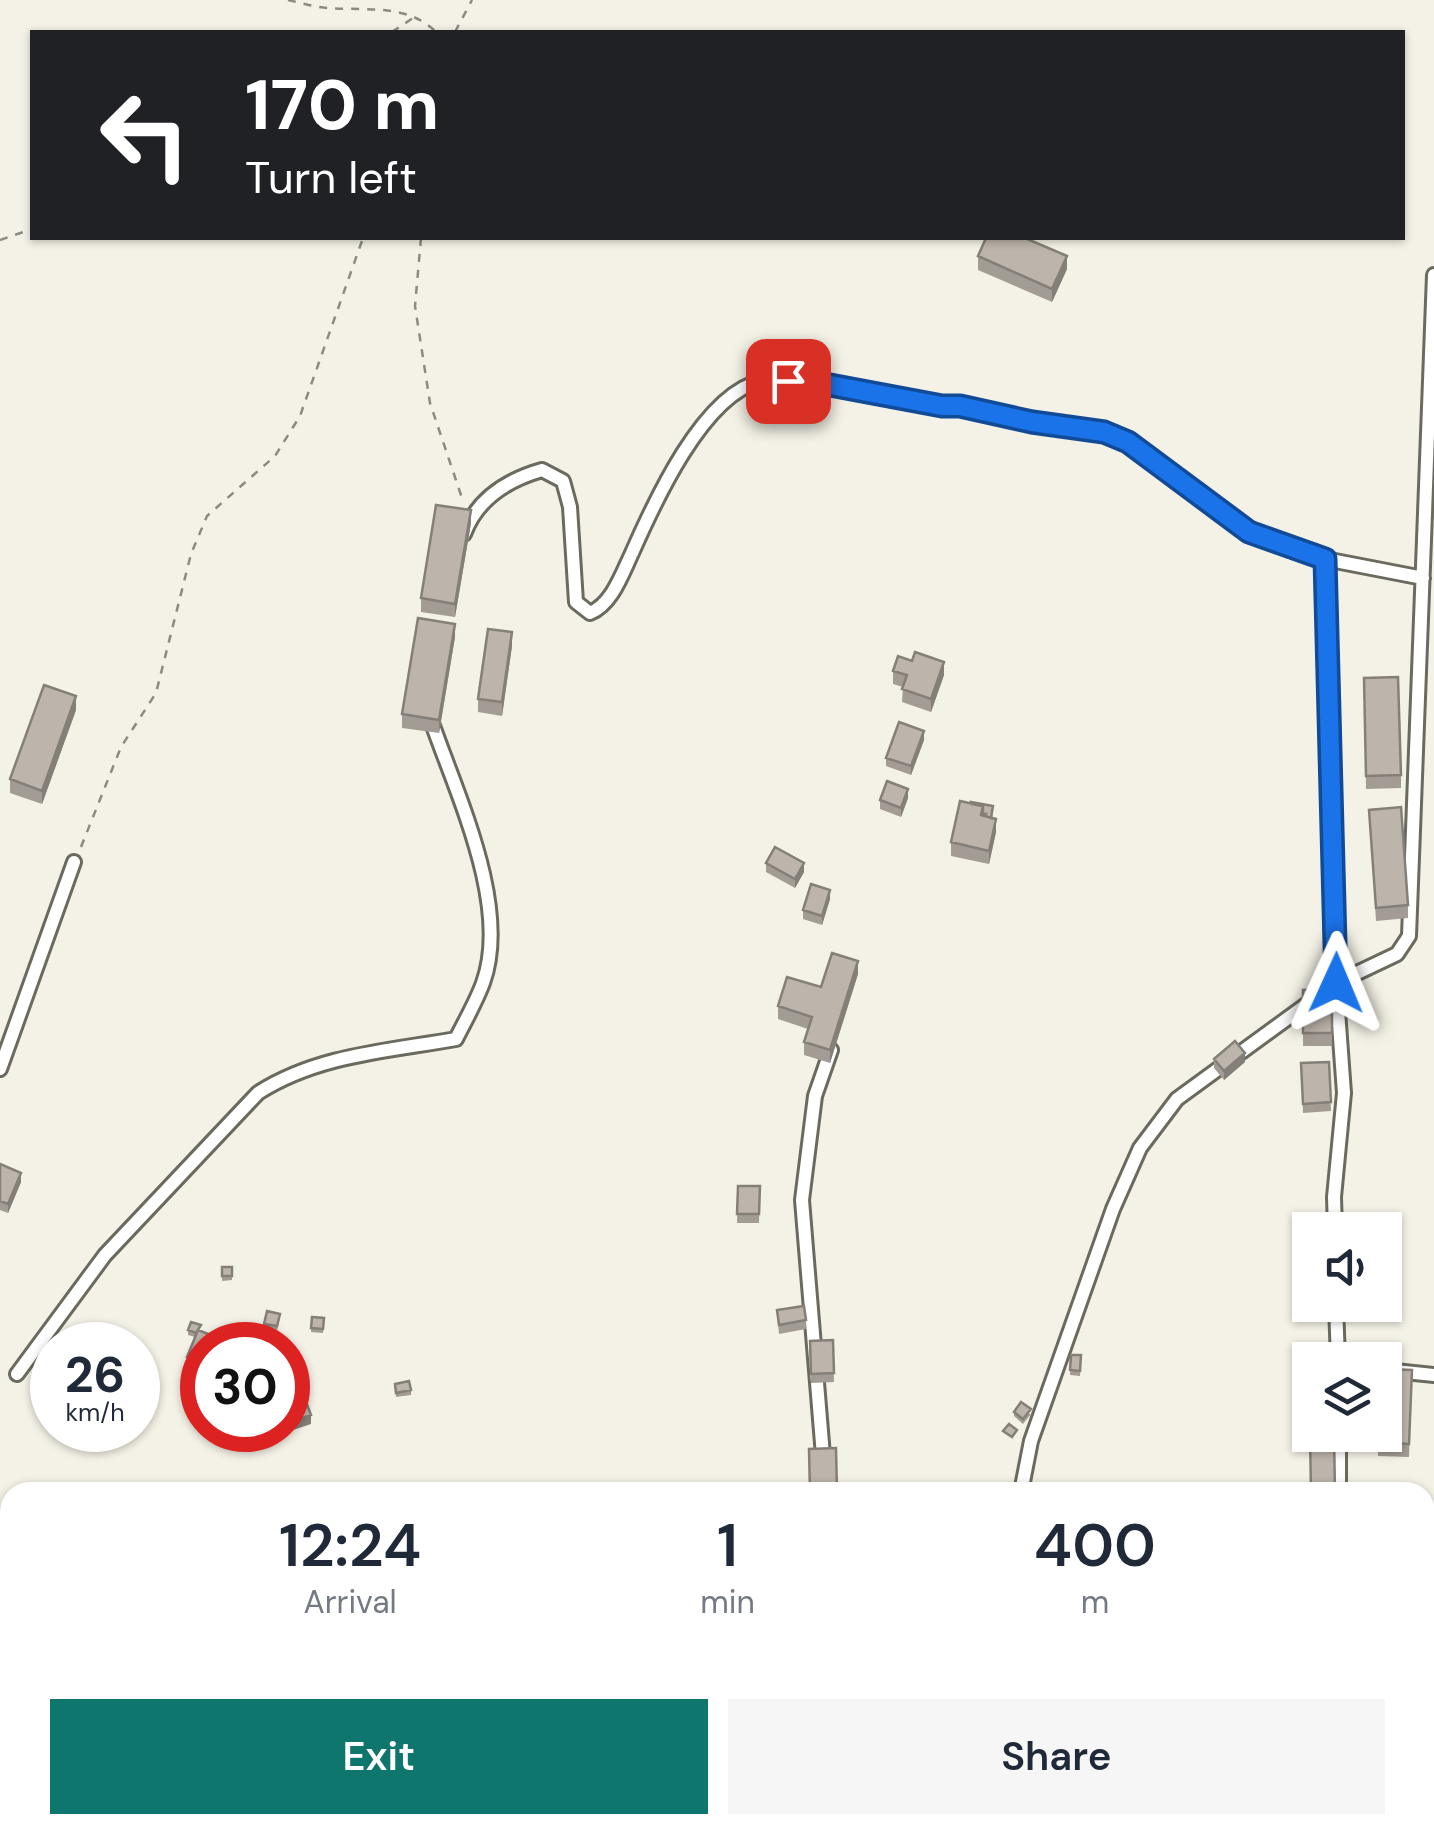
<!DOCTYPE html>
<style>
body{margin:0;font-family:"DM Sans",sans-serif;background:#f6f6f7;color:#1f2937;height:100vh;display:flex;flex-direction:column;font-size:38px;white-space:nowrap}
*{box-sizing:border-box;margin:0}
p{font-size:32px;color:#747a83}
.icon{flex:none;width:55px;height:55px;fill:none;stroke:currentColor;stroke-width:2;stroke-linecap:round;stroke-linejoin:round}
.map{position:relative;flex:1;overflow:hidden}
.drawer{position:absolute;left:0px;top:1482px;width:1435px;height:352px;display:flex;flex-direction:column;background:#fff;border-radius:30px 30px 0 0;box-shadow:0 2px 8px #0004}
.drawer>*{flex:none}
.guide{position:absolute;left:30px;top:30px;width:1375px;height:210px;border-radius:0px;box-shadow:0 2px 8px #0004;background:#202124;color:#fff;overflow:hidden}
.fabs{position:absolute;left:1292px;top:1212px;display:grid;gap:20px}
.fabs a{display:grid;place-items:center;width:110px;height:110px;border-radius:0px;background:#fff;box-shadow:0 2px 8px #0004;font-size:50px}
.speed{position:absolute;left:30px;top:1322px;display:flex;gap:20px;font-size:50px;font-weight:700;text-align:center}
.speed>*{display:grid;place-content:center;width:130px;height:130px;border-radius:50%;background:#fff;box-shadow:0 2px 8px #0004;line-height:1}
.speed small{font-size:25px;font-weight:400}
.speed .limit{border:15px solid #d22;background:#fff;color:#111}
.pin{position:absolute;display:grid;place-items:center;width:85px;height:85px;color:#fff;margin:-42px;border-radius:20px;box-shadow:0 5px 15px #0006}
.me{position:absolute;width:110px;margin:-55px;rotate:1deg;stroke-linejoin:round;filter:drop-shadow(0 0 8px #0008)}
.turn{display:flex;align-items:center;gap:35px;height:210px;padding:0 50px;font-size:45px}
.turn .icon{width:130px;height:130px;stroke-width:2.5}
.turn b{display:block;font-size:70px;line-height:85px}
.eta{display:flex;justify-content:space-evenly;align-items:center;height:170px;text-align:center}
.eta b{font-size:60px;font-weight:600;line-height:70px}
.button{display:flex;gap:20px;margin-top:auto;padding:20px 50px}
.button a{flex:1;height:115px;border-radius:0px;background:#0f766e;color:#fff;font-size:40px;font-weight:600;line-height:115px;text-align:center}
.button a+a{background:#f6f6f7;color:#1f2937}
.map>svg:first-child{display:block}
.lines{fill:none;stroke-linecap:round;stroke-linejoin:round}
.minor-casing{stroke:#6b6a5f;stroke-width:18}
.path{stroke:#8c8b82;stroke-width:2.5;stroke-dasharray:8 8;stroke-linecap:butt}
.minor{stroke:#fff;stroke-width:12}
.wall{fill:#a39c94}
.shaded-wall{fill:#847f78}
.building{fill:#bdb5ac;stroke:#847f78;stroke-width:2.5}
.route-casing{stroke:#114b97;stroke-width:25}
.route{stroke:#1a73e8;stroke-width:18}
</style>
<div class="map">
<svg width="1434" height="1834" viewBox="0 0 1434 1834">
<rect width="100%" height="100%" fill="#f4f2e6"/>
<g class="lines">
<defs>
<path id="minor" d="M464,534C477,499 507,480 542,470L563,481L570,507L576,602L590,613C612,604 622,574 632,553C654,503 703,394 761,381C801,372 898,398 942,406H960L1032,422L1104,431L1128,442L1249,532L1325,559L1423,578
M1325,559L1336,983L1344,1093L1334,1197L1335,1230
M0,1069L74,862
M1336,1305L1338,1360
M1385,1370L1434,1375
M17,1374L105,1255L258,1093C317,1055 388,1051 456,1039C465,1021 476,1002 483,983C511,906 456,793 431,720
M1339,1435V1492
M826,1492L802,1200L815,1096L831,1050
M1021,1492L1031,1441L1113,1209L1140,1148L1177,1099L1336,983L1397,954L1409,936L1434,275
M951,1825L953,1834
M1060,1825L1061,1834
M1343,1825V1834
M354,1834L356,1825"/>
</defs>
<!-- minor casing -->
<use href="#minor" class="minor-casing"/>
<!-- path -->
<path class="path" d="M288,0C301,3 314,7 328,8C366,11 407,3 436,32
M392,32L413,18
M455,32L472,0
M421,238L415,306L430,403L463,501
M0,240L32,229
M81,847L121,747L156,693L191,554L207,516L275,456L300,416L363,238"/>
<!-- minor -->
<use href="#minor" class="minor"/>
</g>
<!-- wall -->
<path class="wall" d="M978,256L1067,269L1052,302L978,270Z
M471,523L455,617L421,612V598Z
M455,637L439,733L402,728V714Z
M512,646L502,716L478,712V699Z
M893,671L944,675L931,712L902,702L903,687L893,684Z
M1364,678L1401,775V788L1366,789Z
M76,710L42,804L10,793V779Z
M924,740L911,775L886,766V758Z
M908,798L901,817L880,809V800Z
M960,801L993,811L992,818L996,832L989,864L951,856V842Z
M1369,810L1408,905V918L1376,921Z
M766,863L804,872L795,888L766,872Z
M830,899L822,925L803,919V910Z
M858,974L830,1063L804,1055V1042L808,1029L778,1019V1006L821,987Z
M1332,989V1046H1303V990Z
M1214,1059L1245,1062L1224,1080L1214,1068Z
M1329,1062L1331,1111L1303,1113L1301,1063Z
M0,1164L21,1182L8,1213L0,1210Z
M738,1186H760L759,1223H737Z
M222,1267H232V1280L222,1281Z
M777,1310L806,1320V1329L779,1334Z
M312,1317L324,1318L323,1333L311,1332Z
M280,1318L277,1331L264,1328V1324Z
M188,1330L201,1331L202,1377L187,1370V1357L195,1337L188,1335Z
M833,1340L834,1382L811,1383L810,1341Z
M1071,1355H1081L1080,1376L1070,1375Z
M1412,1370L1409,1457L1378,1456V1435Z
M395,1384L411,1390V1395L396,1397Z
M1014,1412L1031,1414L1023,1424L1014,1416Z"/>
<!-- shaded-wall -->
<path class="shaded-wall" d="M1067,256V269L1052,302V289Z
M471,510V523L455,617V604Z
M455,624V637L439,733V720Z
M512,632V646L502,716V702Z
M944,662V675L931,712V699Z
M76,696V710L42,804V791Z
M924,731V740L911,775V766Z
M908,789V798L901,817V808Z
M996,819V832L989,864V851Z
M804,863V872L795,888V879Z
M830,890V899L822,925V916Z
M858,961V974L830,1063V1050Z
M1245,1053V1062L1224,1080V1071Z
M21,1173V1182L8,1213V1204Z
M311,1415V1424L287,1432L288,1423Z
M267,1435V1439L248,1445V1441Z"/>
<!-- building -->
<path class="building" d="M986,238H1025L1067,256L1052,289L978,256Z
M436,505L471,510L455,604L421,598Z
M418,618L455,624L439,720L402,714Z
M488,629L512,632L502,702L478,699Z
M915,652L944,662L931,699L902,689L907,675L893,671L898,656L912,661Z
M1398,677L1401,775L1366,776L1364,678Z
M44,685L76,696L42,791L10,779Z
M899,722L924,731L911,766L886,758Z
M887,781L908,789L901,808L880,800Z
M960,801L983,806L981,815L996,819L989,851L951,842Z
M971,802L993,806L991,818L985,816L986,814H983V806L971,804Z
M1401,807L1408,905L1376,908L1369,810Z
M775,847L804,863L795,879L766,863Z
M811,884L830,890L822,916L803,910Z
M832,953L858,961L830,1050L804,1042L812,1017L778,1006L787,977L821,987Z
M1332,989V1033H1303V990Z
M1235,1041L1245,1053L1224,1071L1214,1059Z
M1329,1062L1331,1102L1303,1104L1301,1063Z
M0,1164L21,1173L8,1204L0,1201Z
M738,1186H760L759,1214H737Z
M222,1267H232V1276H222Z
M804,1306L806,1320L779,1325L777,1310Z
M267,1311L280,1314L277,1326L264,1324Z
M312,1317L324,1318L323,1329L311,1328Z
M191,1322L201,1325L196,1333L188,1330Z
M198,1330L236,1345H202V1363L187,1357Z
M833,1340L834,1373L811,1374L810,1341Z
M1331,1345V1360H1310V1410L1307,1346Z
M1071,1355H1081L1080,1371L1070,1370Z
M1385,1369L1412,1370L1409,1444L1378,1442V1435H1385Z
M409,1381L411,1390L396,1393L395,1384Z
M305,1399L311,1415L288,1423V1405Z
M1021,1402L1031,1409L1023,1419L1014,1412Z
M1009,1424L1017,1430L1012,1437L1003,1431Z
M252,1430H266L267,1435L248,1441L245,1432Z
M1310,1435H1334L1335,1492H1311Z
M836,1448L837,1492H810L809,1449Z
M1308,1825H1334V1834H1308Z"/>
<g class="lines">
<defs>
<path id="route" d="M788,381L814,382L942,406H960L1032,422L1104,432L1128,442L1249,532L1325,559L1336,983"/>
</defs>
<!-- route casing -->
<use href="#route" class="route-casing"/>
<!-- route -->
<use href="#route" class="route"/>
</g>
</svg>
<div class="fabs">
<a><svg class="icon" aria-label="sound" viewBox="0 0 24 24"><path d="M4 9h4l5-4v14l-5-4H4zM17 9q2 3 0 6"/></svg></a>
<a><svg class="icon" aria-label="layers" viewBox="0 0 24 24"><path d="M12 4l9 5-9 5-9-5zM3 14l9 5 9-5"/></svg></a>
</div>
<div class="speed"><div>26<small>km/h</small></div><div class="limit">30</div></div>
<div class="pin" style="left:788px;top:381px;background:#d93025"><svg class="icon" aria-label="arrive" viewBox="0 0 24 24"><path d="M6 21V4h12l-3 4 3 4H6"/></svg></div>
<svg class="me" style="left:1336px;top:983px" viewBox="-20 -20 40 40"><path d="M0-17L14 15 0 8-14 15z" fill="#1a73e8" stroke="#fff" stroke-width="4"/></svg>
<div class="guide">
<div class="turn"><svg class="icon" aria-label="left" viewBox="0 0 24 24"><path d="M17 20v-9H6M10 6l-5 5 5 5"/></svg><div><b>170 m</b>Turn left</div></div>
</div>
<section class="drawer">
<div class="eta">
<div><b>12:24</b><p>Arrival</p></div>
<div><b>1</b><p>min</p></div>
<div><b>400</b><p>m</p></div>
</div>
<div class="button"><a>Exit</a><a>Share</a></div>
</section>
</div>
